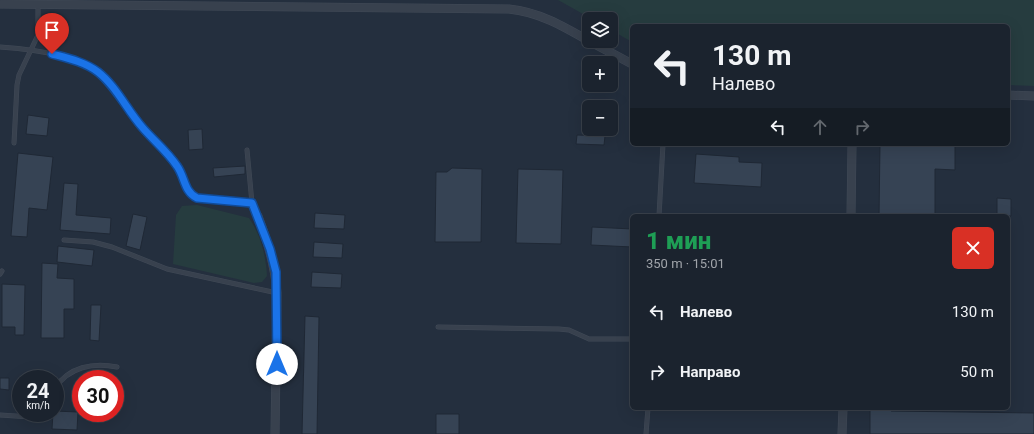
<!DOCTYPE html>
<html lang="ru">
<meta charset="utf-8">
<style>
body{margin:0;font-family:Roboto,sans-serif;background:#242b36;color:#f1f3f6;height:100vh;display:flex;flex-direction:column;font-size:15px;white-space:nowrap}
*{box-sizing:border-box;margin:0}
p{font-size:13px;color:#a0a4aa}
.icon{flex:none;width:22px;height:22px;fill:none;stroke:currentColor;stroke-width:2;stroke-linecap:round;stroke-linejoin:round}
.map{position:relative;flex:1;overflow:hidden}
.sheet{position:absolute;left:630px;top:214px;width:380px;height:196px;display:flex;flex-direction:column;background:#1b232e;border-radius:6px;box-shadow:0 4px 16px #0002,0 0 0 1px #39404a}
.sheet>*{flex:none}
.guide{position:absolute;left:630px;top:24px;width:380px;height:122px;border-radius:6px;box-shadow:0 4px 16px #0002,0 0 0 1px #39404a;background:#1b232e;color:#f1f3f6;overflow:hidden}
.fabs{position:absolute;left:582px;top:12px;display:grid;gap:8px}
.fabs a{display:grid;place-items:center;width:36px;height:36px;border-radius:6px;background:#1b232e;box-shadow:0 4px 16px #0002,0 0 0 1px #39404a;font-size:20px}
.speed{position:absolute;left:12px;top:370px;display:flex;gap:8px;font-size:20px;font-weight:700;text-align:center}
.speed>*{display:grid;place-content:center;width:52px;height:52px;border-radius:50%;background:#1b232e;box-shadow:0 4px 16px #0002,0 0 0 1px #39404a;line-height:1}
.speed small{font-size:10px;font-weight:400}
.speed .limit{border:6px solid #d22;background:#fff;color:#111}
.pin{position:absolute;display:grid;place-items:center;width:34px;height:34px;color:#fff;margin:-41px -17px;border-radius:50% 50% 50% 0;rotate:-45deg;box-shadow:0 0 4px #0007}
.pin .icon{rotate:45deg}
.me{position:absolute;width:44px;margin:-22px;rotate:0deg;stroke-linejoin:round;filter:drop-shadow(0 0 3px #0008)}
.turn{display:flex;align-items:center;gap:14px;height:84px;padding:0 16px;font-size:18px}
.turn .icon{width:52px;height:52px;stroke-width:2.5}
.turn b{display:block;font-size:28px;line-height:34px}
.lanes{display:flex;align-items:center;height:38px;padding:0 16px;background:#0003;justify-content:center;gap:20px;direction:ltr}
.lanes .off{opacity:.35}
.round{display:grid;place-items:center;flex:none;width:42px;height:42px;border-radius:6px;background:#242b36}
.headline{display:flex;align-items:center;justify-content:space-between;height:68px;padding:0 16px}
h1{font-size:24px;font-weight:800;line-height:30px;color:#1e9e55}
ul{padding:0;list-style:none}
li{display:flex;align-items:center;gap:12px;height:60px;padding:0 16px}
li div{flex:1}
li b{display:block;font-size:15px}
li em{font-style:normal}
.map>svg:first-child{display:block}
.green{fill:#263c3f}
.building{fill:#364354;stroke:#1f2835}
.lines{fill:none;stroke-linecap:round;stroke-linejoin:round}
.service-casing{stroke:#414a57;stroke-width:5}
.minor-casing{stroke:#414a57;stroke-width:9}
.service{stroke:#38414e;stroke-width:4}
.minor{stroke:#38414e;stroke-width:8}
.route-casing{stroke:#114b97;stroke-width:10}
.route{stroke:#1a73e8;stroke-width:7}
</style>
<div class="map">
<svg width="1034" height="434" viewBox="0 0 1034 434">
<rect width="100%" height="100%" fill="#242f3e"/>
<!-- green -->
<path class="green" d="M558,0H1034V86L1008,85V26H632V42L611,30V19H592Z
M197,205L249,218C261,235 266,256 267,276L262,282L254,283L173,264L176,215L182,206Z"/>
<!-- building -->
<path class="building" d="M28,115L49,118L47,136L26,134Z
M202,129L203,149L189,150L188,130Z
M577,135L605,136L604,145L576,144Z
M880,144H955V170L935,169V216H879Z
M18,153L53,157L47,210L29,208L27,237L11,236Z
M696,154L739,157V162L762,163L761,187L694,183Z
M245,166V174L214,177L213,168Z
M452,168L482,169L481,242H435L436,172H447Z
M518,169L563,170L561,244L516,243Z
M64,183L78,184L76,215L111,218L110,234L60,230Z
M997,198L1011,199V216H997Z
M315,213L345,215L344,229L314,228Z
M133,214L147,217L140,250L126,246Z
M592,227L632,229V247L591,245Z
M314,242L343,244L342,258L313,257Z
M58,246L94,250L92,266L57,262Z
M42,263L58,264L57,278L74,279V309H64V338H41Z
M312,272L342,274L341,288L311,287Z
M2,284L25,285L24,335H15V327H2Z
M91,305H101L99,341L90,340Z
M305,316L319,317L317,434H302Z
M0,378H9V390L0,389Z
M870,408H891V411L1034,413V434H870Z
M55,411L78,412L77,430L52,429L53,413H55Z
M436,414H459V434H436Z"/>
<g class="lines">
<defs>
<path id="service" d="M0,47C28,49 77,54 99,73C116,87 127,108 140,126C151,138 164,148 174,161C183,173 184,192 197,198L252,203L258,216
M14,143L17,85L19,75L38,35V4
M247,150L252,203
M659,216L663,144
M64,240L93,242L112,247L167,269L277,293
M0,274L2,271
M438,327L559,329L569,330L589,339H632
M55,388C69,367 93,362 117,367
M0,415L31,417L37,413
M646,434L648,408"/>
<path id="minor" d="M0,4L509,9C539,12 563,26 589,41
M589,41L632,64
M1008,95L1034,96
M258,216C268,242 275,265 277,293L275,434
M851,216L852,144
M842,434L843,408"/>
</defs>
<!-- service casing -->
<use href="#service" class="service-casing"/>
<!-- minor casing -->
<use href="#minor" class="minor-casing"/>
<!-- service -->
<use href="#service" class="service"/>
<!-- minor -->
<use href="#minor" class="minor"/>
</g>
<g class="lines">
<defs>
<path id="route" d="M52,54C67,58 85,62 98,72C116,86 127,110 142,127C153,140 167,151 177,166C185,177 184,192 197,198L252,203L270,249L276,272L277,364"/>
</defs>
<!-- route casing -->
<use href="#route" class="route-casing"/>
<!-- route -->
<use href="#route" class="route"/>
</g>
</svg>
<div class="fabs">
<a><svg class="icon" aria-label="layers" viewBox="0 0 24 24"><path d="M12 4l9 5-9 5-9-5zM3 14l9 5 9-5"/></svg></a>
<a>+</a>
<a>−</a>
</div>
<div class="speed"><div>24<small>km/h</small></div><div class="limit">30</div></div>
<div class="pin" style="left:52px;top:54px;background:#d93025"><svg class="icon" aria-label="arrive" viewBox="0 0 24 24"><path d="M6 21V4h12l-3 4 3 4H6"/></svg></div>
<svg class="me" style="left:277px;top:364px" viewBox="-20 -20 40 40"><circle r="19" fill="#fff"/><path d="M0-13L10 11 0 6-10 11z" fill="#1a73e8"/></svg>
<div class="guide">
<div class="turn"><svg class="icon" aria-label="left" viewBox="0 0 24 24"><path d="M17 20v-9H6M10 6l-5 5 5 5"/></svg><div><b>130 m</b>Налево</div></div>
<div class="lanes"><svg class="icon" aria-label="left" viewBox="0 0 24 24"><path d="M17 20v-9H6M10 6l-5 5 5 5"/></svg><svg class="icon off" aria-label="ahead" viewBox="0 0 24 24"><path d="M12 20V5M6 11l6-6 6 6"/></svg><svg class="icon off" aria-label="right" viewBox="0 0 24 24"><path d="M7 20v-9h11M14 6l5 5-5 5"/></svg></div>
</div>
<section class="sheet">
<div class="headline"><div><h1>1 мин</h1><p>350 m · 15:01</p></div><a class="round" style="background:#d93025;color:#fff"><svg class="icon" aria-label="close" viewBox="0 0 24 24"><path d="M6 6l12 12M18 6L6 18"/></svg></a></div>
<ul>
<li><svg class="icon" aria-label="left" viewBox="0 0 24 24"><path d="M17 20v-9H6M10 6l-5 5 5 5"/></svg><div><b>Налево</b></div><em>130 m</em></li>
<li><svg class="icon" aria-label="right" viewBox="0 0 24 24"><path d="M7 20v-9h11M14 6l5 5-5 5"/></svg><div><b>Направо</b></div><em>50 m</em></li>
</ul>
</section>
</div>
